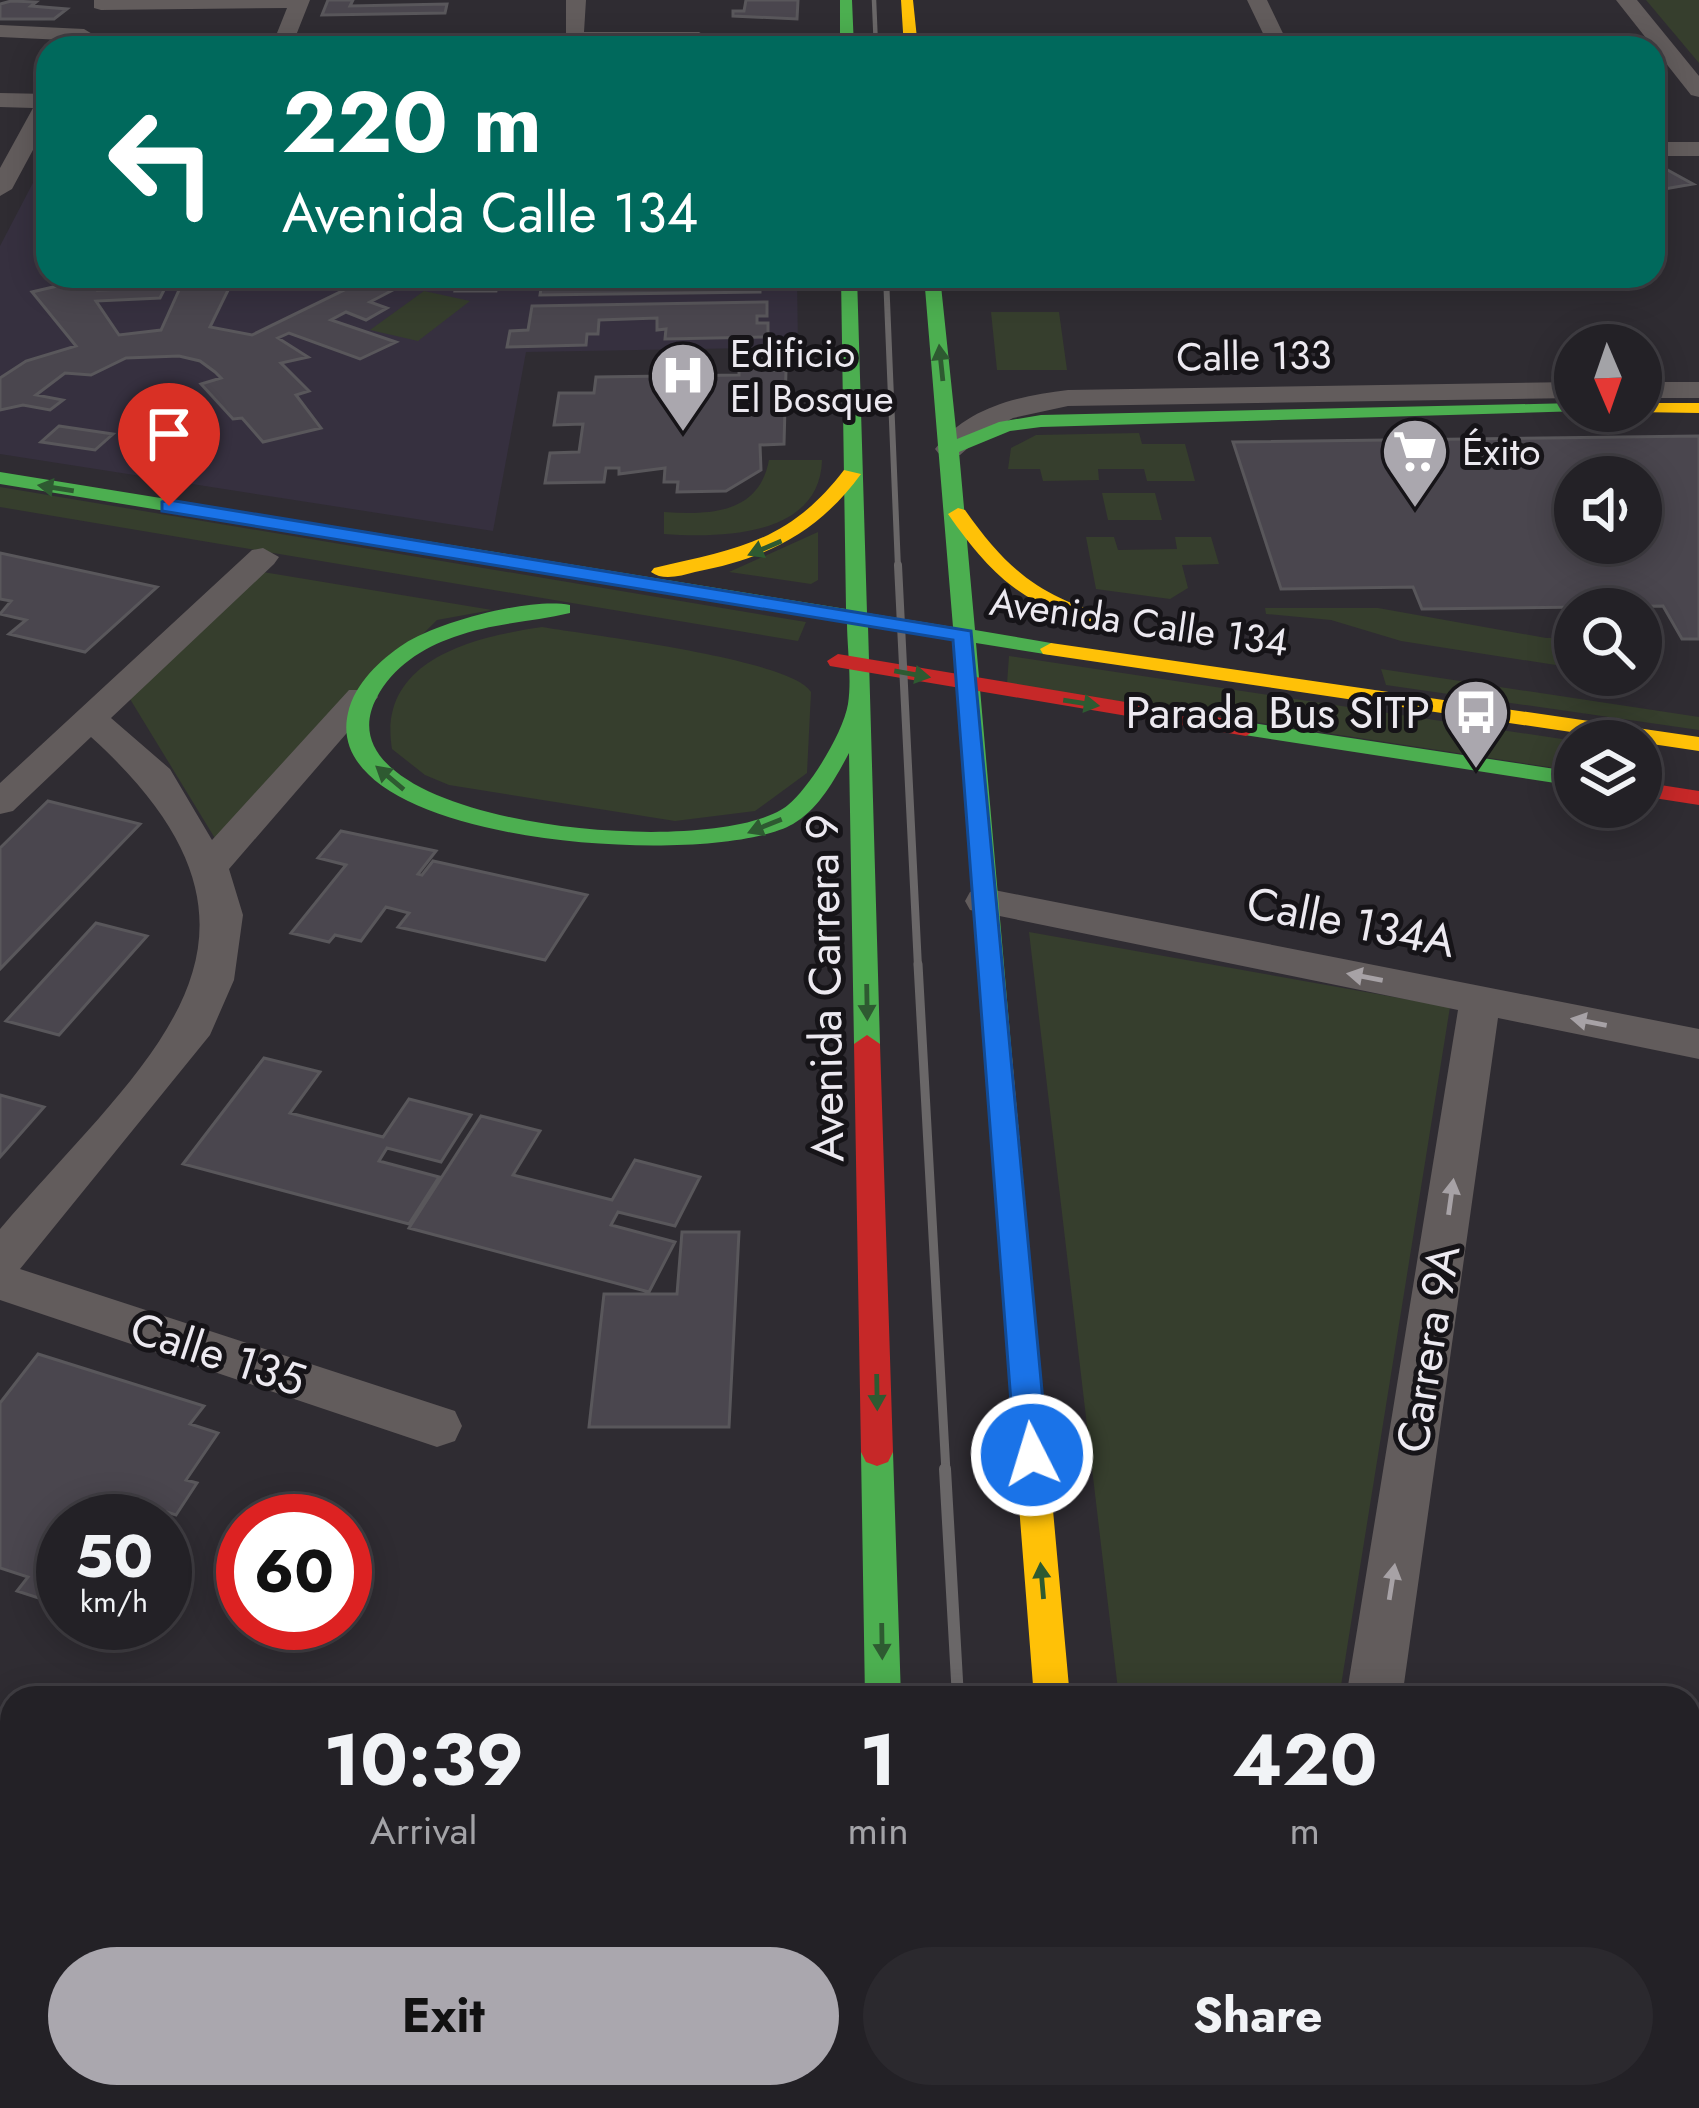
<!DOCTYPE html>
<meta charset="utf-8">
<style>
body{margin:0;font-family:Jost,sans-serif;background:#2b292e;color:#f1f3f6;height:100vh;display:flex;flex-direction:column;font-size:45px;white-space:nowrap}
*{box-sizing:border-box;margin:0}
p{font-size:39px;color:#a3a3a7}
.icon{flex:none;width:66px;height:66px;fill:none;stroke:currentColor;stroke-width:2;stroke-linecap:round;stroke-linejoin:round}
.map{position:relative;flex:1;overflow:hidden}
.side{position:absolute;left:0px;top:1686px;width:1701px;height:423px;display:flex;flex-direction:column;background:#232126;border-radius:36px 36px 0 0;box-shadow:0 6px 30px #0003,0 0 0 3px #403e43}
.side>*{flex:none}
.guide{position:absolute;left:36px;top:36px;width:1629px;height:252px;border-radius:36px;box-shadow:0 6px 30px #0003,0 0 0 3px #403e43;background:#00695c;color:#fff;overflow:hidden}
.needle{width:78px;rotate:178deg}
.tools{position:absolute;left:1554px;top:324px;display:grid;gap:24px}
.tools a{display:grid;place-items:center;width:108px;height:108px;border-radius:50%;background:#232126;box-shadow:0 6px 30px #0003,0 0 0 3px #403e43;font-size:60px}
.speed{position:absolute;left:36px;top:1494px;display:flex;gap:24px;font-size:60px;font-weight:700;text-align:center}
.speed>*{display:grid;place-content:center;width:156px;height:156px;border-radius:50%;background:#232126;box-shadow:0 6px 30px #0003,0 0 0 3px #403e43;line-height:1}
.speed small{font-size:30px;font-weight:400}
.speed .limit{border:18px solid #d22;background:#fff;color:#111}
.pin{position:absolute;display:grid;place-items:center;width:102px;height:102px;color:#fff;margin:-123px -51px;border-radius:50% 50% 50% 0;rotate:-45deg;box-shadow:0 0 12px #0007}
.pin .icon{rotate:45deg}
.me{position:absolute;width:132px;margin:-66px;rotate:355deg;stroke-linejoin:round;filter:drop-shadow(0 0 9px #0008)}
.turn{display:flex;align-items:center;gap:42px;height:252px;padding:0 48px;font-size:54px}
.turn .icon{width:156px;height:156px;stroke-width:2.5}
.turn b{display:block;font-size:84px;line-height:102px}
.eta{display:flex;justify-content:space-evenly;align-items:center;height:204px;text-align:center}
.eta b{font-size:72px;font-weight:700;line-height:84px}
.primary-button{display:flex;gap:24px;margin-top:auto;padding:24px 48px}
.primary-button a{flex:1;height:138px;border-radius:72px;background:#aaa7ae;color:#111;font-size:48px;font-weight:700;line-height:138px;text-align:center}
.primary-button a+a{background:#2b292e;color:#f1f3f6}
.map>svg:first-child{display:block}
.built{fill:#36303f}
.green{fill:#363e2d}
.building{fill:#4a464e;stroke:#59575b;stroke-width:3;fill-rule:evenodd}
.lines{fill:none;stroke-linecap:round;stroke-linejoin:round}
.street{fill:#625c5c;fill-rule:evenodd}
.fast{fill:#4caf50;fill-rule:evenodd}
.slow{fill:#ffc107;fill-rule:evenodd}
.jam{fill:#c62828;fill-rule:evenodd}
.rail-far4{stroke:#6a6768;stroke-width:4.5}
.rail-far3{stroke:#6a6768;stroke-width:6}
.rail-far2{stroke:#6a6768;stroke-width:8}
.rail-far1{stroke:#6a6768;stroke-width:9}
.rail{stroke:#6a6768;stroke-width:12}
.oneway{fill:#2e5a31}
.oneway2{fill:#a7a2a6}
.route{fill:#1a73e8;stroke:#114b97;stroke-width:3}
.labels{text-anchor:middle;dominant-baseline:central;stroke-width:10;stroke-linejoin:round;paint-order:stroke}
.far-poi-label{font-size:39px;fill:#ece9f0;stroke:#161418;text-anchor:start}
.far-street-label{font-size:39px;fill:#ece9f0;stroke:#161418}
.poi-label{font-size:45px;fill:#ece9f0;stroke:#161418;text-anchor:end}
.street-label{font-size:45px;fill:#ece9f0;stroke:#161418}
</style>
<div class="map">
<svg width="1699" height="2108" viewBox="0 0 1699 2108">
<rect width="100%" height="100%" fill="#2f2c32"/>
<!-- built -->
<path class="built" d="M48,154V276H797L798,347L526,352L493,531L0,454V246Z"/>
<!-- green -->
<path class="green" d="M1646,0H1699V63Z
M424,291L470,301L418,341L370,330Z
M991,312H1059L1067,370H997Z
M1139,433L1142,444H1185L1195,481H1147L1144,469H1098L1099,480L1043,481L1040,469H1008L1011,448L1036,435Z
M769,460H822C820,537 721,538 664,534V512C710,515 759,514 769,460Z
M0,487L806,622L798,641L0,507Z
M1102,493H1155L1162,520H1108Z
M818,532V580L811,584L729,572Z
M1086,537H1114L1118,550L1177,549L1175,537H1211L1219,564L1182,565L1188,588L1170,599L1096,589Z
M263,572L492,610L437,620L216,840L130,699Z
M1265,608H1378L1546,638L1575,637V668L1401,641L1331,620L1266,614Z
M542,627C588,635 792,659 811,692L807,773L755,811L675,821L449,785L425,775L392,749C377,660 473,637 542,627Z
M1009,656L1575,741V771L1007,684Z
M1381,669L1699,717V730L1386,685Z
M1029,932L1450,1007L1339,1698H1119Z"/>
<!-- building -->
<path class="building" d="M328,0H353L350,6L447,4L445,13L322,15Z
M746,0H798L797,19L733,16V11H744Z
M11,1L36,2L31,6L67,9L54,19H0V4Z
M1653,162L1693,184L1653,191Z
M169,276L167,282L100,284L98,290L165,288L160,298L96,301L119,335L161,330L184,279L234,278L210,327L252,335L367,279L393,290L370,302L387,308L366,320L346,312L331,320L396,342L360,359L289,333L278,338L308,357L281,363L309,391L296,395L321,428L263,442L242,418L233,419L201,384L221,378L215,372L200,361L179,356L126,358L91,375L65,373L36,395L63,400L50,410L23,405L0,410V378L26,361L76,346L32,292L87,279Z
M458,276H498L496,291H455Z
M543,276H760V292L540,295Z
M767,302V316H757V323H768V337L665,339L666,329L657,330V318L599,320L598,334H587L586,345L507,347L510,331L528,330L532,306Z
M739,363H769V370H786L784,444L760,445L761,470L726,491L677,492L678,482H664L665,468L619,474V468H606L604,482L545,483L550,453L579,452L583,424L554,425L559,393H594L596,377L739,375Z
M59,426L113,434L95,450L41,442Z
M1699,436V639H1682L1663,606L1422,609L1413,587L1281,589L1233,442ZM1575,477H1641V543H1575Z
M0,553L157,587L85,652L9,634L26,620L0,614L11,601L0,599Z
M48,801L140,824L0,969V848Z
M341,831L436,851L418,874L422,875L433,861L587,895L545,960L398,927L409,913L386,907L361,941L335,935L329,942L291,933L346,865L318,858Z
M96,923L147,936L59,1035L6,1021Z
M264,1058L320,1072L290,1113L383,1137L409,1099L471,1115L441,1162L387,1148L379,1161L439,1177L409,1224L183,1164Z
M0,1095L44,1107L0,1157Z
M481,1116L540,1131L513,1175L612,1200L635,1160L700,1177L675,1226L618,1212L611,1225L675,1242L649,1292L409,1228Z
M682,1232H739L729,1427H589L604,1294H677Z
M38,1354L204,1406L190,1424L218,1433L186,1480L197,1483L176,1515L167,1512L160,1521H63V1606L17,1591L28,1577L0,1568V1403Z
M223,2097H619L618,2108H218Z"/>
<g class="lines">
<!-- street -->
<path class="street" d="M94,0H310L291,48H271L287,8L101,10L94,8Z
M566,0H586L584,32H699L709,38L699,44L566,42Z
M1247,0H1267L1290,48H1270Z
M1616,0H1637L1699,76V97L1691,95Z
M0,25L84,29L94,35L84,41L0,37Z
M0,93L48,94V122L12,189L0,196V168L33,108L0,107Z
M1653,142H1699V156H1653Z
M1575,382V398L1068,406L1013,418L985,433L960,455H940L935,449C967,407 1018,396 1068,390Z
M1641,382H1699V398H1641Z
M263,548L279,557L274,564L111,718L170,769L212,840L349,690H373L378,697L229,869L243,915L234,980L210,1035L20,1269L455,1411L462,1426L455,1441L437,1447L0,1300V1229C146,1058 315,940 91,737L13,811L0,814V783L252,550Z
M984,888L1699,1029V1059L1498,1018L1402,1698H1346L1458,1010L970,910L965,901L970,892Z
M1689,1910L1699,1913V1973L1689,1970Z
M1282,2097H1346L1344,2108H1280Z"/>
<!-- fast -->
<path class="fast" d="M840,0H852L854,48H840Z
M841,276H857L867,613L953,627L924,276H940L957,439L999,422L1041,415L1575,403V411H1582L1041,427L1010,431L959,452L975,630L1051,643L1062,649L1051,655L976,643L1012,1057L998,1067L984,1057L954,640L868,626L880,1044L867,1053L854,1044L849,753C835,779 819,809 793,824C712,870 317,846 348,713C355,683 380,660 404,644C438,622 530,597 570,605V613C532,622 492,623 454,637C422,648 393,667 377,697C308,825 716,864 788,805C810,787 843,733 848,704C852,679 847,648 847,622L0,484V472L846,609Z
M1246,722L1575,772V786L1238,734V724Z
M877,1438L888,1442L893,1452L901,1698H865L861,1452L866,1442Z"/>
<!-- slow -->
<path class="slow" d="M901,0H913L918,48H904Z
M1641,403H1699V413L1635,412L1641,411Z
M844,470L861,474C818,533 765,559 695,572C680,576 663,581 651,572L654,568C737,549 789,542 844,470Z
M958,508L965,510C1010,574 1044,599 1120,619V627L1113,629C1030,609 997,584 948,514Z
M1051,643L1699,737V751L1043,654L1040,649Z
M998,1047L1012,1057L1070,1698H1034L984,1057Z"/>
<!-- jam -->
<path class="jam" d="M838,654L1246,722L1257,729L1246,736L830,666L827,661Z
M1641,782L1699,791V805L1641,796Z
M867,1035L880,1044L893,1452L888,1462L877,1466L866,1462L861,1452L854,1044Z
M872,2097H914V2108H872Z
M1066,2097H1108L1109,2108H1067Z"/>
<!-- rail-far4 -->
<path class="rail-far4" d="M874,0L876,48"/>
<!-- rail-far3 -->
<path class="rail-far3" d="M886,276L898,568"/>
<!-- rail-far2 -->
<path class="rail-far2" d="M898,565L918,967"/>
<!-- rail-far1 -->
<path class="rail-far1" d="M918,964L946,1472"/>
<!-- rail -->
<path class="rail" d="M945,1469L958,1698
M981,2097V2108"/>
</g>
<!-- one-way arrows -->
<defs><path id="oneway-solid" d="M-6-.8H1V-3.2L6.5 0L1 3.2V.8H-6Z" transform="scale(3)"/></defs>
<g class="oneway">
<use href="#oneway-solid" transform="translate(941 363) rotate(-96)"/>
<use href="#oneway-solid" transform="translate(56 488) rotate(-171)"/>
<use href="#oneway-solid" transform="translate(765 548) rotate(157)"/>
<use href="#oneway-solid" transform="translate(912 674) rotate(10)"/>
<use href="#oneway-solid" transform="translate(1081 703) rotate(9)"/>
<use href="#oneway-solid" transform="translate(390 778) rotate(-140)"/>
<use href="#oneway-solid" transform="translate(765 826) rotate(158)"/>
<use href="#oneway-solid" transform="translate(867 1002) rotate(89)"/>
<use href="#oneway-solid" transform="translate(877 1392) rotate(89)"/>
<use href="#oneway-solid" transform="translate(1042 1581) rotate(-95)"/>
<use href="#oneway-solid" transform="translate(882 1641) rotate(89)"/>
</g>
<g class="oneway2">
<use href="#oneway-solid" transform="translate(1365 977) rotate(-169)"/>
<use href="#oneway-solid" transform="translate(1589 1022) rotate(-169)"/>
<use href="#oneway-solid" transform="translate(1451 1197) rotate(-82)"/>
<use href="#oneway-solid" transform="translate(1392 1582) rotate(-81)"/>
</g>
<!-- route -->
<path class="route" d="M169,500L971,631L1048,1455L1043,1465L1032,1469L1020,1465L1015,1455L953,640L162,511V502Z"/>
<!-- icons -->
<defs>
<symbol id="hospital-pin" viewBox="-11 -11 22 30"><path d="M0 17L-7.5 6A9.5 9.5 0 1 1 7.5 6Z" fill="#aaa7ae" stroke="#161418"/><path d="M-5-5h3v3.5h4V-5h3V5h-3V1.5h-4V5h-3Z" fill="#fff"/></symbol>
<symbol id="supermarket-pin" viewBox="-11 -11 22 30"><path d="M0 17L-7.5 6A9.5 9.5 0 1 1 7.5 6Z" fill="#aaa7ae" stroke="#161418"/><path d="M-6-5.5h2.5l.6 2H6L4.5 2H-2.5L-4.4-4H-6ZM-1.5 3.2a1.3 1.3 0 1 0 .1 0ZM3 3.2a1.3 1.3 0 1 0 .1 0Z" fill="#fff"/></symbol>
<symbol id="bus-pin" viewBox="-11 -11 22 30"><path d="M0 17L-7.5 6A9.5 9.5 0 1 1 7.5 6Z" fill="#aaa7ae" stroke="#161418"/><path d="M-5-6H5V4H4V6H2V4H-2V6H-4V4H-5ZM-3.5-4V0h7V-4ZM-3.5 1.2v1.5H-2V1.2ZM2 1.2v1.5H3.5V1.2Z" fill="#fff"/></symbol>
</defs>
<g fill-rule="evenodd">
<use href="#hospital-pin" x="645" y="337" width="76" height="104"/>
<use href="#supermarket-pin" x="1377" y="413" width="76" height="104"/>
<use href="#bus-pin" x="1438" y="674" width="76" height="104"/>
</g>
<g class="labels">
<!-- far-poi labels -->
<g class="far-poi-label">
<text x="730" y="353">Edificio<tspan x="730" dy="45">El Bosque</tspan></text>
<text x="1462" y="451">Éxito</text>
</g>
<!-- far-street labels -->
<g class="far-street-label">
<text transform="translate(1254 356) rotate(-1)">Calle 133</text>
<text transform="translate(1139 622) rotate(8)">Avenida Calle 134</text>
</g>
<!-- poi labels -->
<g class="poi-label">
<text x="1430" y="712">Parada Bus SITP</text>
</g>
<!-- street labels -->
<g class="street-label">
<text transform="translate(1351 922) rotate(11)">Calle 134A</text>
<text transform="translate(825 988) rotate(-91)">Avenida Carrera 9</text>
<text transform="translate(1428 1349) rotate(-81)">Carrera 9A</text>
<text transform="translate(218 1354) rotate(18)">Calle 135</text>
</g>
</g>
</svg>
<div class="tools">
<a><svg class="needle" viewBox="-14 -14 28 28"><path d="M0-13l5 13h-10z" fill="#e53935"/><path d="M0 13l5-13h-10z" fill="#a3a3a7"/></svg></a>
<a><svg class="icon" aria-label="sound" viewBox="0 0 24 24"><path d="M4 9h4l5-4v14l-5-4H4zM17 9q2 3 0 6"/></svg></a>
<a><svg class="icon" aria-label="search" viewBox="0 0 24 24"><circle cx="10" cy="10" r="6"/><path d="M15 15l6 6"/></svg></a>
<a><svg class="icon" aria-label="layers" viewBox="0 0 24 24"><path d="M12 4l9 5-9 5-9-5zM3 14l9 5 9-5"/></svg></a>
</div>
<div class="speed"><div>50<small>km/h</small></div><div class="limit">60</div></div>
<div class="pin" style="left:169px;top:506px;background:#d93025"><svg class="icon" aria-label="arrive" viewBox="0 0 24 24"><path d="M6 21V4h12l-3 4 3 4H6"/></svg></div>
<svg class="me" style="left:1032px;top:1455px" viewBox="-20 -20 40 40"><circle r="17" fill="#1a73e8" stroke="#fff" stroke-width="3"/><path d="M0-11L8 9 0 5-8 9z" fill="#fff"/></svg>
<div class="guide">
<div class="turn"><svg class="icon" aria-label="left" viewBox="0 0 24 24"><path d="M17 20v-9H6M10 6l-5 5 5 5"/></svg><div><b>220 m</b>Avenida Calle 134</div></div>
</div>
<section class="side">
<div class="eta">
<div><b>10:39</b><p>Arrival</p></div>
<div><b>1</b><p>min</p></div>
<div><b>420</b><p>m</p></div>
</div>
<div class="primary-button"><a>Exit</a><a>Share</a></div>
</section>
</div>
